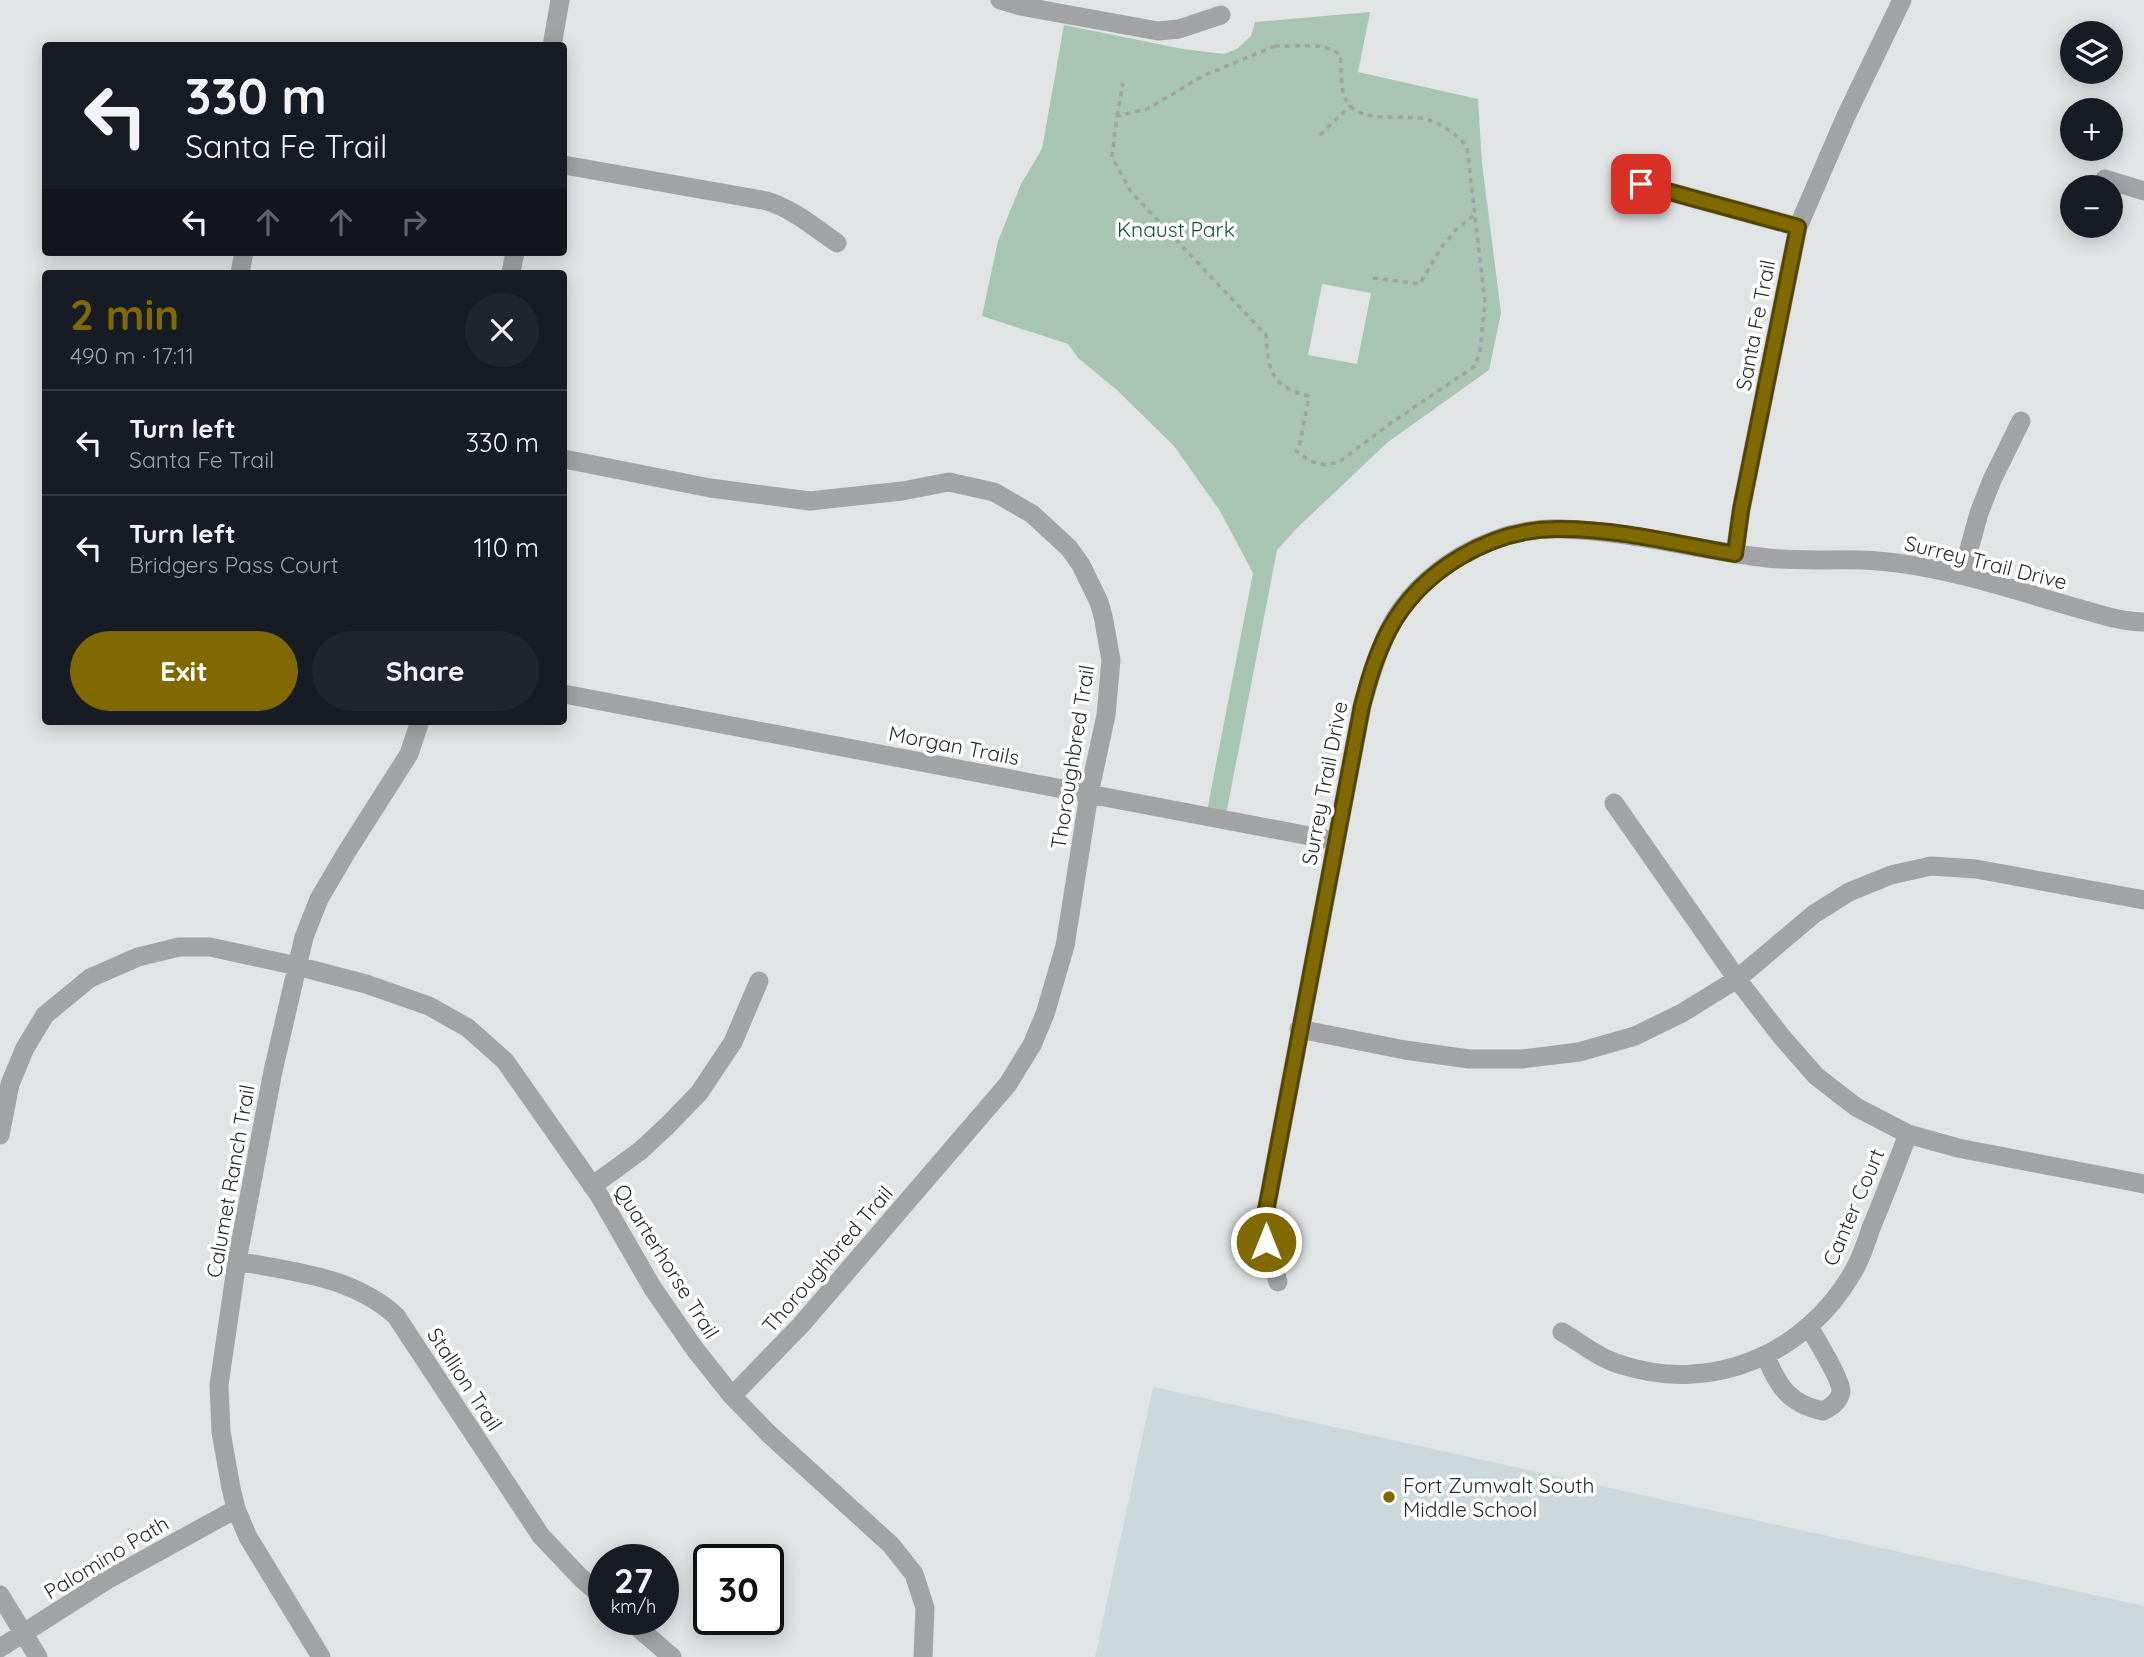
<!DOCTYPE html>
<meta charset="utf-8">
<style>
body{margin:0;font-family:Quicksand,sans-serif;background:#20242c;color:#f1f3f6;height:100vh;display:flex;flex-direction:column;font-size:26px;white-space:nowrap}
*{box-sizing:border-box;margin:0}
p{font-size:23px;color:#9ea1a6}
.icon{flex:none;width:38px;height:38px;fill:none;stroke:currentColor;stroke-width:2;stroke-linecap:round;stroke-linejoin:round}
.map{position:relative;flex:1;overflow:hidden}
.panel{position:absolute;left:42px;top:270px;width:525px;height:455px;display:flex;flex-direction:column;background:#171b24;border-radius:7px;box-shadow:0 4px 18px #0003}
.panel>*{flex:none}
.banner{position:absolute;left:42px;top:42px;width:525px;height:214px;border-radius:7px;box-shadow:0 4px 18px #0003;background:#171b24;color:#f1f3f6;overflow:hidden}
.controls{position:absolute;left:2060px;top:21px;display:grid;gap:14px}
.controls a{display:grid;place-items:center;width:63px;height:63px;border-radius:50%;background:#171b24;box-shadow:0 4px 18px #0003;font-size:35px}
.speed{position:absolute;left:588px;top:1544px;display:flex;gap:14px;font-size:35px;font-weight:700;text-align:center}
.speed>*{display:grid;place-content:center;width:91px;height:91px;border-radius:50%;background:#171b24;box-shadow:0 4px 18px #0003;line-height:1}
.speed small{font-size:18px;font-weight:400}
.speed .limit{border:4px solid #111;border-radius:10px;background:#fff;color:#111}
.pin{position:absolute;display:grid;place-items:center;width:60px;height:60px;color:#fff;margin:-30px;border-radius:14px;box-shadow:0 4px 10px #0006}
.me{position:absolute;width:77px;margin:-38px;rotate:0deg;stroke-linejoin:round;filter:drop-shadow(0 0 5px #0008)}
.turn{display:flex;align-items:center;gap:24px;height:147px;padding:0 28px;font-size:32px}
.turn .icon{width:91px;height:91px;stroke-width:2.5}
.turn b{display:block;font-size:49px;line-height:60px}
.lanes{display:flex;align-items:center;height:66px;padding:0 28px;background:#0003;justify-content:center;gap:35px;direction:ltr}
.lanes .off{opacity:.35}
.round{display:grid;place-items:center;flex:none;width:74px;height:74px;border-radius:37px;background:#20242c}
.headline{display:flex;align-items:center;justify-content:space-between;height:119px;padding:0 28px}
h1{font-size:42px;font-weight:700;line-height:52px;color:#7f6900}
.button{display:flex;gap:14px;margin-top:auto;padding:14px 28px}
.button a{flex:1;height:80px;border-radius:42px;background:#7f6900;color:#fff;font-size:28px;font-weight:700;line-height:80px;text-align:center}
.button a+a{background:#20242c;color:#f1f3f6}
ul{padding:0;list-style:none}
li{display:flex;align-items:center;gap:21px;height:105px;padding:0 28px;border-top:2px solid #363941}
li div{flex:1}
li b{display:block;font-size:26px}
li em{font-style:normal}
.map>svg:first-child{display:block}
.built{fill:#ccd9da}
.green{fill:#a8c4b3;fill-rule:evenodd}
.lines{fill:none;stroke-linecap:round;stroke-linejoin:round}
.path{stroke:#a1a4a5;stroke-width:3.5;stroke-dasharray:5 5;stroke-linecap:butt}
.street{stroke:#a2a3a4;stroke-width:19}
.route-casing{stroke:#534400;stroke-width:18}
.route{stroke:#7f6900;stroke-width:12}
.poi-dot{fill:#7f6900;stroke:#fff;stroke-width:2.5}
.labels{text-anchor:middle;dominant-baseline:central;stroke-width:7;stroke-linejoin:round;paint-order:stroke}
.park-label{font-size:21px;fill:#135538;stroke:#fff}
.street-label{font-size:21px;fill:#2a2c2c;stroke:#fff}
.poi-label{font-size:21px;fill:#2a2c2c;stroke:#fff;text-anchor:start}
</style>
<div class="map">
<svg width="2144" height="1657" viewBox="0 0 2144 1657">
<rect width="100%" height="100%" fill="#e0e4e5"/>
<!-- built -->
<path class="built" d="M1153,1387L2144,1606V1657H1095Z"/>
<!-- green -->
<path class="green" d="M1370,12L1358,72L1478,99L1482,163L1501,313L1489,370L1388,442L1297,528L1277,550L1225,820L1206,816L1253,573L1220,511L1174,446L1117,390L1078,358L1068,344L982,316L998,241L1021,184L1042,149L1064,25L1183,49L1224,54L1237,49L1251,36L1255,22ZM1322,284L1371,293L1357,364L1308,355Z"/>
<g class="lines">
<!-- path -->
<path class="path" d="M1275,46C1296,47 1324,41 1340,55C1342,68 1340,87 1345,98C1358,128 1408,111 1432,121C1445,126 1458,136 1467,147L1485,303L1480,351L1475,366L1391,423L1339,462L1326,465L1310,461L1296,451L1300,443L1309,396C1270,386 1269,372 1266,335L1131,192L1112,157L1117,116L1147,109L1203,76Z
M1117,116L1123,83
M1320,135L1350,106
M1373,278L1420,284L1440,249L1456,230L1474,215"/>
<!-- street -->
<path class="street" d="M1000,0L1020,6L1158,31L1179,29L1221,15
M552,46L560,0
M564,165L767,201C793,209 815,228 837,243
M2105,179L2144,191
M1641,184L1798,227
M240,273L244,252
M511,273L515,252
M564,459L710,488L810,501L902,491L949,482L994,492L1032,514L1069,548L1081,565L1099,602L1103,616L1111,660L1106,715L1089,794L1065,946L1045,1014L1032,1045L1008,1084L801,1325L732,1396
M1735,554L1741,510L1798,227L1846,116L1902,0
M1962,575L1979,513L1992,480L2021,421
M564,694L1336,841
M1614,803L1737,979L1781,1036L1816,1076L1856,1107L1908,1134L1958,1148L2144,1184
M1299,1029L1405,1050L1469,1059H1522L1579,1052L1635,1036L1682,1013L1737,979L1814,914L1849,892L1891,875L1931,866L1976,869L2144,900
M0,1135L10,1084L25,1048L45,1015L90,978L138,957L179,947H210L297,966L366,984L429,1006L468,1028L505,1061L599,1195L652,1287L694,1348L732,1396L768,1433L891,1545L914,1574L925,1608L923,1657
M592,1186L640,1151L667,1126L699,1093L733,1042L759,981
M237,1261C294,1272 352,1276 396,1316L541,1536L581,1578L604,1598
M1278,1282L1266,1242L1265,1216L1362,706C1369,680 1376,656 1388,631C1419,570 1493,526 1562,529C1628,531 1694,549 1760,557C1793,562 1827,559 1861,560C1894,561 1927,567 1960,575C1999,584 2038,597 2077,608C2098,614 2122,622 2144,622
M1562,1332C1581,1343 1600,1359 1622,1365C1713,1394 1806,1354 1853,1272C1861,1259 1866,1243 1871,1228C1884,1197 1896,1166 1908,1134
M1766,1357C1778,1386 1789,1404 1823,1411C1831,1407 1839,1402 1841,1392C1842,1381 1816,1339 1809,1327
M0,1595L38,1657
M628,1619L672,1657
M0,1648L107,1580L236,1509
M321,1657L248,1537L236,1509L231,1488L221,1432L219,1385L237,1261L273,1071L304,937L319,899L346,853L409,754L420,721"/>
</g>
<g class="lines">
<defs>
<path id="route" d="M1266,1242L1265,1216L1362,706C1369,679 1376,655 1389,630C1421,570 1492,528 1560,529C1619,529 1678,544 1735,554L1741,510L1798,227L1641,184"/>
</defs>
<!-- route casing -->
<use href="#route" class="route-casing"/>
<!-- route -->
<use href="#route" class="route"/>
</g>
<!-- markers -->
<circle class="poi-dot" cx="1389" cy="1497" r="7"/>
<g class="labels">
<!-- park labels -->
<g class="park-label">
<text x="1176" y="229">Knaust Park</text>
</g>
<!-- street labels -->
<g class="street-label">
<text transform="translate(1755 325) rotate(-79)">Santa Fe Trail</text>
<text transform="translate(1986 562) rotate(14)">Surrey Trail Drive</text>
<text transform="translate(954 745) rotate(11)">Morgan Trails</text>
<text transform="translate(1072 757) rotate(-81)">Thoroughbred Trail</text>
<text transform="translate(1324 783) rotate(-79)">Surrey Trail Drive</text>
<text transform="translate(230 1181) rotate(-80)">Calumet Ranch Trail</text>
<text transform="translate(1853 1207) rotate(-67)">Canter Court</text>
<text transform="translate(827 1259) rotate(-49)">Thoroughbred Trail</text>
<text transform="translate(667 1261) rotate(58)">Quarterhorse Trail</text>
<text transform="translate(465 1379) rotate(57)">Stallion Trail</text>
<text transform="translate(106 1557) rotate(-31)">Palomino Path</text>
</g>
<!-- poi labels -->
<g class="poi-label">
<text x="1403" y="1485">Fort Zumwalt South<tspan x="1403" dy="24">Middle School</tspan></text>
</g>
</g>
</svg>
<div class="controls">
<a><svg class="icon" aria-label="layers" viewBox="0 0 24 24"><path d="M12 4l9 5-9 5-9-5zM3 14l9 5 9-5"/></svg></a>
<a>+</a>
<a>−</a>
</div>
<div class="speed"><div>27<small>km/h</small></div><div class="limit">30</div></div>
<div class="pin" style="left:1641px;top:184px;background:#d93025"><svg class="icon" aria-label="arrive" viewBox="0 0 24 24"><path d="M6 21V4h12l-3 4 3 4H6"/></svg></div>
<svg class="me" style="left:1266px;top:1242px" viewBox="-20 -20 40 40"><circle r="17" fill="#7f6900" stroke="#fff" stroke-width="3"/><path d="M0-11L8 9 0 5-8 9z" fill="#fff"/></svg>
<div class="banner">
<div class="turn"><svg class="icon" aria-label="left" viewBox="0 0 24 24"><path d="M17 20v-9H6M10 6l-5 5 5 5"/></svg><div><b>330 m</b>Santa Fe Trail</div></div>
<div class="lanes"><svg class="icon" aria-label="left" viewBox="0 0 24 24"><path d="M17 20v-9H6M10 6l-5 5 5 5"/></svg><svg class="icon off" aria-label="ahead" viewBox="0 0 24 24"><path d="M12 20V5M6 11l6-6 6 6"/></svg><svg class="icon off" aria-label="ahead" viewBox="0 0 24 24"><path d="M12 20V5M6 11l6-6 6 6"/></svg><svg class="icon off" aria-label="right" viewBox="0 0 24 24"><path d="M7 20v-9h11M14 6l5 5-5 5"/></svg></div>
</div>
<section class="panel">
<div class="headline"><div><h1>2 min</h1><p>490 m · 17:11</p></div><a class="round"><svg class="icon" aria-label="close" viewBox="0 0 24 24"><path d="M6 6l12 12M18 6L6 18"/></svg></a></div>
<ul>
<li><svg class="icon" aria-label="left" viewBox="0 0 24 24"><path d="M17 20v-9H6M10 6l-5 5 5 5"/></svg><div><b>Turn left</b><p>Santa Fe Trail</p></div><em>330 m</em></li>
<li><svg class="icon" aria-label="left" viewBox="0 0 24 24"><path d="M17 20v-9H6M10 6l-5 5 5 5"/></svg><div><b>Turn left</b><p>Bridgers Pass Court</p></div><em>110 m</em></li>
</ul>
<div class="button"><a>Exit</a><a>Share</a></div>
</section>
</div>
